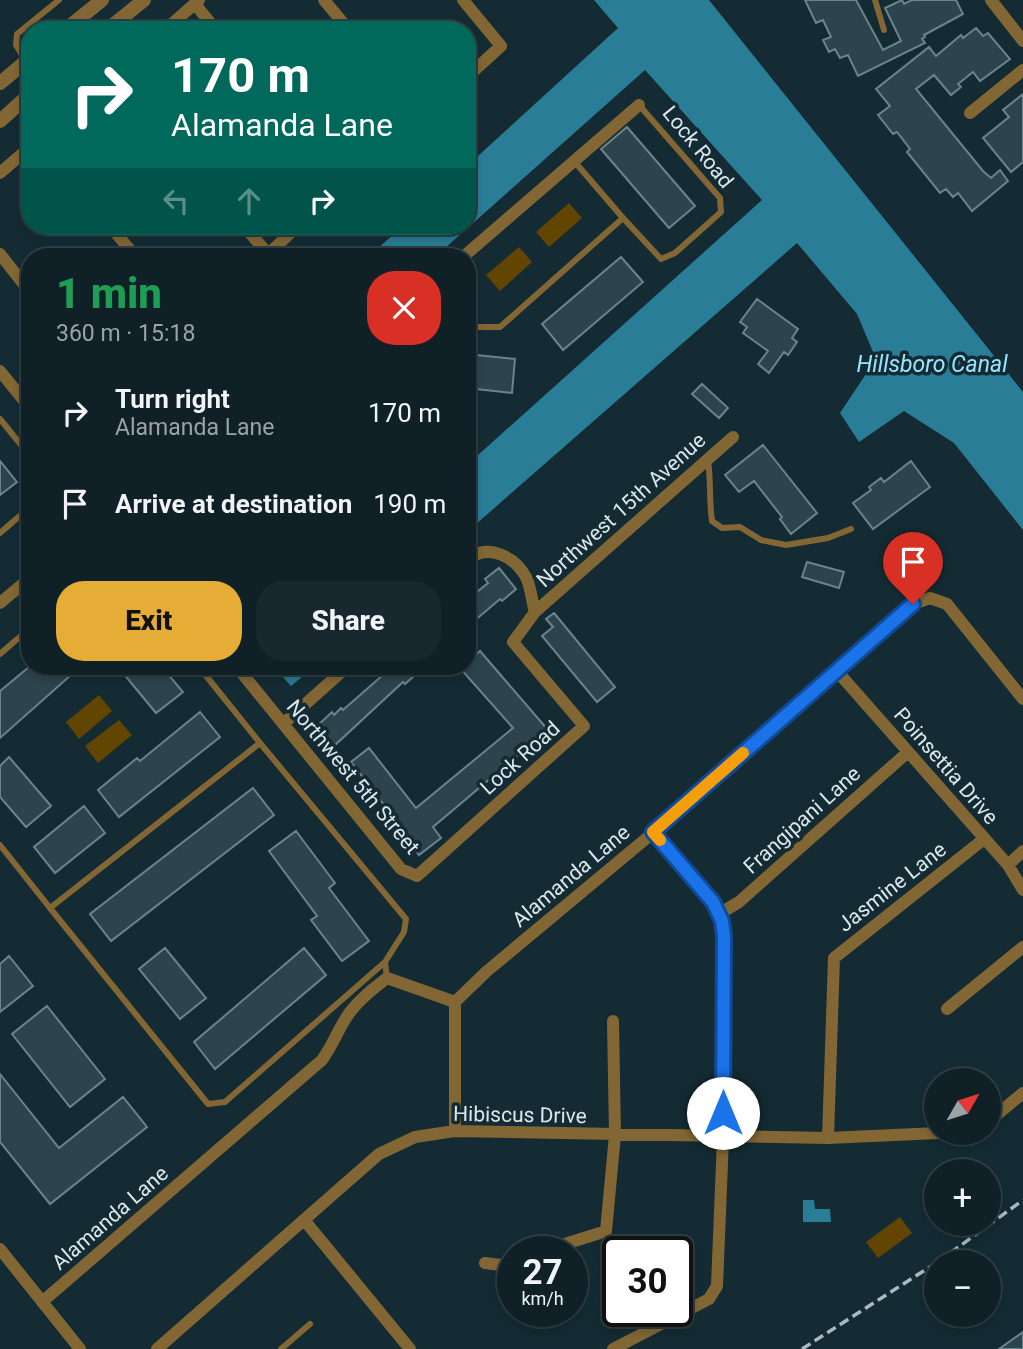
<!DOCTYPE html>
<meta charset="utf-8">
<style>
body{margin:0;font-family:Roboto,sans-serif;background:#18282e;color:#f1f3f6;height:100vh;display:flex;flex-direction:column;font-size:26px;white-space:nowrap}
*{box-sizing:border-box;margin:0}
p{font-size:23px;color:#9ba3a7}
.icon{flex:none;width:38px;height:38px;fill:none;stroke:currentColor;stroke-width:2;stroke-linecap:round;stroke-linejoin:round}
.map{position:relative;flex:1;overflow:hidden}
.drawer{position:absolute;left:21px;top:248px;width:455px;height:427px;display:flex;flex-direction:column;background:#0f2026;border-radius:28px;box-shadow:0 4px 10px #0003,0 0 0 2px #2f3e43}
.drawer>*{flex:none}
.banner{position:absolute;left:21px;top:21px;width:455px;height:214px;border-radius:28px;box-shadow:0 4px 10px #0003,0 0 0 2px #2f3e43;background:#00695c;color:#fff;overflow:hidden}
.needle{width:46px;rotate:51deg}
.fabs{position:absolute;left:924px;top:1068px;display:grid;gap:14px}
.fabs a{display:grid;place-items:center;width:77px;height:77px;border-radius:50%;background:#0f2026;box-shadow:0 4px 10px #0003,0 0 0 2px #2f3e43;font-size:35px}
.speed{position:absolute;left:497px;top:1236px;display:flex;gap:14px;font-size:35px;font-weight:700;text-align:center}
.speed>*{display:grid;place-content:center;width:91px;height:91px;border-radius:50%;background:#0f2026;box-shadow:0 4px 10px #0003,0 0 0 2px #2f3e43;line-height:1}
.speed small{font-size:18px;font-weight:400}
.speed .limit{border:4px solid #111;border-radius:10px;background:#fff;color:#111}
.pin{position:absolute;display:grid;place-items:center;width:60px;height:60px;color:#fff;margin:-72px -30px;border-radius:50% 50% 50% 0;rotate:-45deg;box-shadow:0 0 7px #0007}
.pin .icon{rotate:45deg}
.me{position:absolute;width:77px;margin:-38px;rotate:0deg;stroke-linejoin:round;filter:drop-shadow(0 0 5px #0008)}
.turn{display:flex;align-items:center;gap:24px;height:147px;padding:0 35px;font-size:32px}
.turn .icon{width:91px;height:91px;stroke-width:2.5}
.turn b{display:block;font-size:49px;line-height:60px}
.lanes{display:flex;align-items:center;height:66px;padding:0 35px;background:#0003;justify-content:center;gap:35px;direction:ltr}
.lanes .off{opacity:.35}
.round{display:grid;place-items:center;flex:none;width:74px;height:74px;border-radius:28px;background:#18282e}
.headline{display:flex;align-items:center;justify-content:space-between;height:119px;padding:0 35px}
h1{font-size:42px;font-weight:800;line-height:52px;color:#1e9e55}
.button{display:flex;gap:14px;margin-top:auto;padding:14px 35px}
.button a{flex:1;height:80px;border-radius:28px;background:#e5ad36;color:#111;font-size:28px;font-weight:800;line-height:80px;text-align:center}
.button a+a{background:#18282e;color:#f1f3f6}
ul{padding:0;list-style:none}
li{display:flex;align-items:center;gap:21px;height:91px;padding:0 35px}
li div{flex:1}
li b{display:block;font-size:26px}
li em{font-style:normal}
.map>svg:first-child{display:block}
.garden{fill:#624501}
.water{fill:#297d96}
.building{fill:#2d444c;stroke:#6a848d;stroke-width:2}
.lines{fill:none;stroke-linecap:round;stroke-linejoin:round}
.service{stroke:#826735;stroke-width:6}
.minor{stroke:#826735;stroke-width:12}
.tertiary{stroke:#826735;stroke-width:14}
.rail{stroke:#aab9bf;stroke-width:3.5;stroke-dasharray:10 5;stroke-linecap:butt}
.route-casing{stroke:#114b97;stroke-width:18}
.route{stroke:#1a73e8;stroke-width:12}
.slow{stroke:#f59e0b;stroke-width:12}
.labels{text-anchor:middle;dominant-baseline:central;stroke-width:7;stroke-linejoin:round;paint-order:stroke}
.street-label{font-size:21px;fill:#dae7ec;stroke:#142b33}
.water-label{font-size:23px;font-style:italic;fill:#99e5ff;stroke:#142b33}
</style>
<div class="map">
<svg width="1023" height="1349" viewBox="0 0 1023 1349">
<rect width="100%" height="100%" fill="#142b33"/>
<!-- garden -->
<path class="garden" d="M569,203L582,218L549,247L536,232Z
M519,247L532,262L500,291L486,275Z
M99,695L112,711L79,739L66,722Z
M119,720L132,735L98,763L85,746Z
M900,1217L912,1233L878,1258L866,1242Z"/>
<!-- water -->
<path class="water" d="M594,0H709L1023,392V530L954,443L904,411L859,442L840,413L876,359L857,314L797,243L467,532V465L762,200L645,70L435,257H368L403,226H467V166L618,28Z
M274,667H314L291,686Z
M803,1200H814L815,1209H830L831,1222H803Z"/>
<!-- building -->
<path class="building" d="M805,0H856L883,50L901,41L885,8L902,0L904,4L912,0H956L963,14L924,35L925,37L922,39L925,43L858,76L848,55L840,58L835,49L829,52L823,40L831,37L823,20L816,23Z
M976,28L983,36L988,33L1010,59L980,81L973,72L958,84L961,87L951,95L934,75L916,89L983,171L991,178L1000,170L1008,181L972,211L958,193L953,197L946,189L940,193L907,152L910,149L897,132L893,134L878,115L890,106L876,89L929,47L936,56L961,35L963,38Z
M1023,94V162L1011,172L983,138L1009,117L1003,110Z
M627,127L695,206L669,228L601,149Z
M621,257L643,282L563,350L542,324Z
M757,299L798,329L792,338L797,342L788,355L784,352L769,373L758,364L768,351L743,333L747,327L740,322Z
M467,354L515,359L512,393L467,388Z
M702,384L728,408L719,418L692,394Z
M763,445L817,513L791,534L780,519L782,517L754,481L739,492L725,475Z
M0,461L17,482L0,495Z
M911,461L930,487L873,529L853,503L871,490L869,487L881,478L884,482Z
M807,562L844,572L839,588L802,577Z
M499,568L516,589L502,601L500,599L467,627V600L488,583L485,579Z
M554,613L615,687L597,702L542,636L553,627L546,619Z
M480,651L554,737L535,753L529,746L433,827L441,838L419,855L399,829L401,827L351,762L369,748L416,808L513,728L459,667H467V662Z
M29,667H80L0,738V691Z
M118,667H162L183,692L156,713Z
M392,667H424L405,684L403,682L334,746L317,726L332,712L334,715L341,708L343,710Z
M200,712L220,737L119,817L98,790L137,758L140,761Z
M9,757L51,806L26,827L0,797V766Z
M253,788L274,815L111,941L90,914Z
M84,806L105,833L55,873L34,847Z
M296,831L335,883L329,888L369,941L342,961L311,920L317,916L269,851Z
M165,948L206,998L180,1019L139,969Z
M304,948L326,975L215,1069L194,1042Z
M9,956L33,986L0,1012V964Z
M47,1006L105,1079L70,1107L12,1034Z
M0,1074L59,1148L123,1097L147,1127L50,1204L0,1142Z
M1023,1332V1349H999Z"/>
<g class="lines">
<!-- service -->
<path class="service" d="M875,0L884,30
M25,60L16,45L17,34L59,0
M623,218L661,259L675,253L721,212L720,198L639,105
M467,327H500L623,218L574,161
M0,419L30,456
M708,460C711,481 709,500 712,521L722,528L740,527L761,540L786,545L828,538L851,529
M0,533L30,507
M0,654L30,628
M260,743L406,919L404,932L385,962L387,978
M0,845L50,908L260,743L199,667
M50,908L208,1104L225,1102L385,962
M281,1349L310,1324"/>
<!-- minor -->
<path class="minor" d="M324,0L349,30
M463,0L501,46L467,77
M991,0L1023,41
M195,4L216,30
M165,30L199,0
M970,113L1023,70
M0,173L30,147
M110,226L136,257
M244,226L268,254
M0,254L30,292
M265,257L298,226
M463,257L639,105
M0,371L30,408
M0,603L30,578
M535,612L733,437
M237,667L401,869L417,876L584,726L513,642L535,612C532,602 531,589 527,579C516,557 488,542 467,560
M836,670L1008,865L1023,890
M283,724L347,667
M1008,865L1023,851
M719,914L739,902L908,752
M947,1009L1023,947
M989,1121L1023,1093
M455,1131V1002L486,972L654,832L913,604L930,598L947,604L1023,699
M828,1138L834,958L984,839
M305,1221L410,1349
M0,1249L80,1349
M543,1251L606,1231L615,1135L613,1021
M485,1263L501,1265L513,1261
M42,1302L322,1060C333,1045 339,1027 350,1012C361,998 374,988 387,978L455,1002
M157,1349L379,1154L415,1137L455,1131L828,1138L960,1132
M613,1349L709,1299L717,1286L723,1138L724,937L722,921L713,902L654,832"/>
<!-- tertiary -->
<path class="tertiary" d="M65,30L102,0
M107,30L144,0
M0,83L30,58
M0,121L30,94"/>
<!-- rail -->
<path class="rail" d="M938,1262L1023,1200
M802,1349L936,1263"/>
</g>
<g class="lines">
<defs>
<path id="route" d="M723,1113L724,937L722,921L713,902L653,832L913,604"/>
</defs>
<!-- route casing -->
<use href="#route" class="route-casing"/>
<!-- route -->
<use href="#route" class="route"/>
<!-- slow -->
<path class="slow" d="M660,840L653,832L743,753"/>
</g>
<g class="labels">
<!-- street labels -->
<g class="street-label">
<text transform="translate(698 147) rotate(51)">Lock Road</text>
<text transform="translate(621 510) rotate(-42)">Northwest 15th Avenue</text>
<text transform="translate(520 758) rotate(-42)">Lock Road</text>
<text transform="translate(946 766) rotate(49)">Poinsettia Drive</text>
<text transform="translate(353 777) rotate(50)">Northwest 5th Street</text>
<text transform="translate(802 820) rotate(-42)">Frangipani Lane</text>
<text transform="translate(571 876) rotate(-40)">Alamanda Lane</text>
<text transform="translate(892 887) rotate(-38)">Jasmine Lane</text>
<text transform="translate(520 1115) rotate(1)">Hibiscus Drive</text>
<text transform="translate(110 1218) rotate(-41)">Alamanda Lane</text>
</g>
<!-- water labels -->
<g class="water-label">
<text x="932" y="364">Hillsboro Canal</text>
</g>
</g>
</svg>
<div class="fabs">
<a><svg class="needle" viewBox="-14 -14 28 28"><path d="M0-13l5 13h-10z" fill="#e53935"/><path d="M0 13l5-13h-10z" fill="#9ba3a7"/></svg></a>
<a>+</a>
<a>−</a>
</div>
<div class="speed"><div>27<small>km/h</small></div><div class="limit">30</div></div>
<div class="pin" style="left:913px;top:604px;background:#d93025"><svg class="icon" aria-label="arrive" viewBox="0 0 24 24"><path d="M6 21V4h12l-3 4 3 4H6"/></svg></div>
<svg class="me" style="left:723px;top:1113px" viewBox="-20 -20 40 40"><circle r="19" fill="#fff"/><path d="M0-13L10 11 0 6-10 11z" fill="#1a73e8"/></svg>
<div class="banner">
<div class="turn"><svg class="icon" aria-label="right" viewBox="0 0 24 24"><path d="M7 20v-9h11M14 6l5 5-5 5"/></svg><div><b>170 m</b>Alamanda Lane</div></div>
<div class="lanes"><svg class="icon off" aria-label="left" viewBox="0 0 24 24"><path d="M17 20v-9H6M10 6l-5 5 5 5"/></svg><svg class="icon off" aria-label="ahead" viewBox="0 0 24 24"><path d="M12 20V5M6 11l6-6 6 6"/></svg><svg class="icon" aria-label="right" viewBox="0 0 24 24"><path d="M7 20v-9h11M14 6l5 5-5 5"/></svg></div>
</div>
<section class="drawer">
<div class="headline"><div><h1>1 min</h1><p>360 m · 15:18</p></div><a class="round" style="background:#d93025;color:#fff"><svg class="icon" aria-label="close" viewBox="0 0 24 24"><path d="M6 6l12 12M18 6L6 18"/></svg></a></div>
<ul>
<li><svg class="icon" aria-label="right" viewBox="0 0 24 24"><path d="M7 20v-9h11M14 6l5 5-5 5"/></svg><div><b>Turn right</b><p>Alamanda Lane</p></div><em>170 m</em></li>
<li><svg class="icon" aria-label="arrive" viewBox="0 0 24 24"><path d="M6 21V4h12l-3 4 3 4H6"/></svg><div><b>Arrive at destination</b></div><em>190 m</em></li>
</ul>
<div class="button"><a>Exit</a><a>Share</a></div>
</section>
</div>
